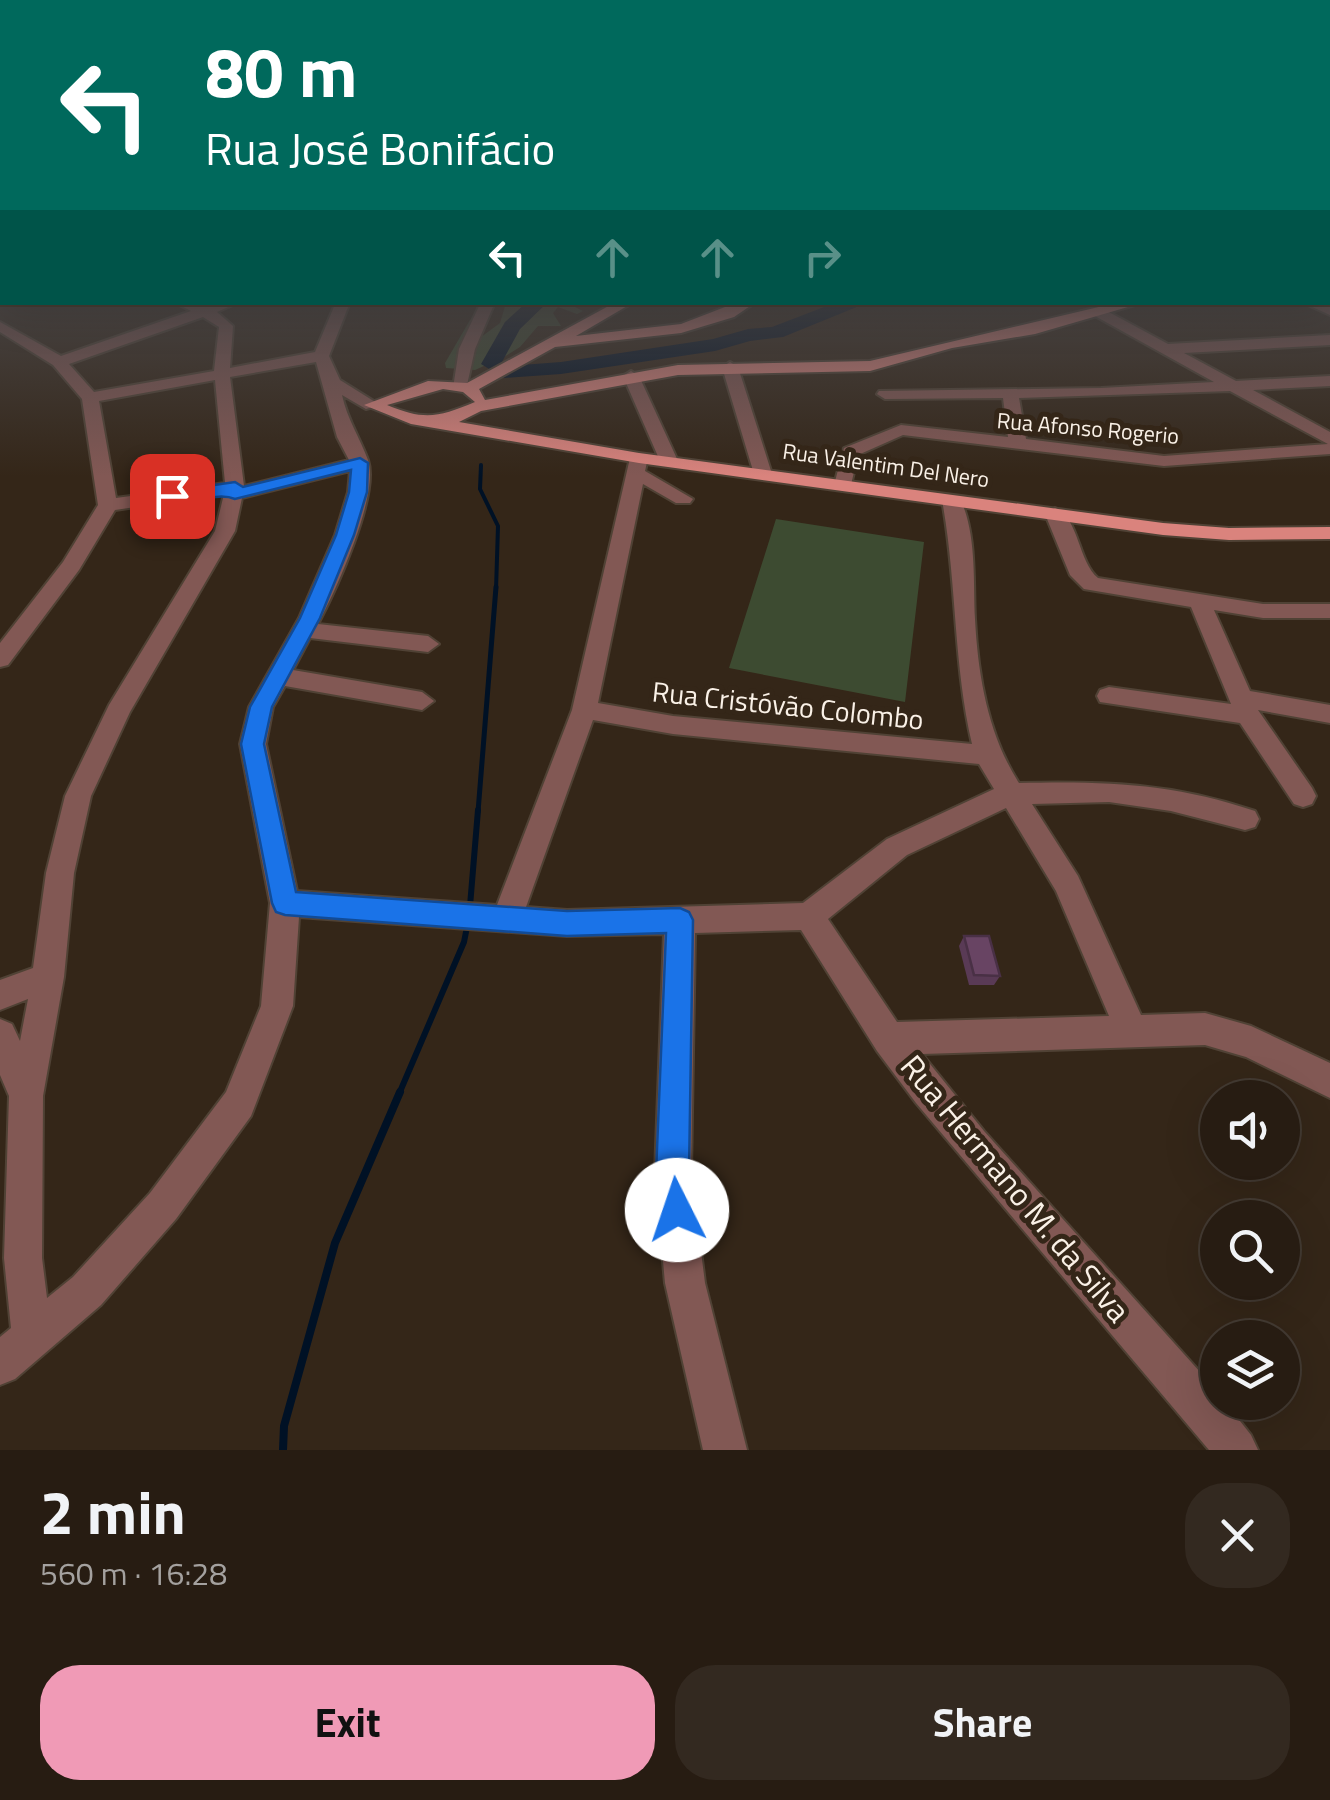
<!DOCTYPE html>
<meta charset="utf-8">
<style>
body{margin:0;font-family:"Titillium Web",sans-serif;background:#332920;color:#f1f3f6;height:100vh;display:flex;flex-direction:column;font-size:38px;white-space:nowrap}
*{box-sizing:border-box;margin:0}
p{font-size:32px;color:#a4a19f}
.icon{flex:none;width:55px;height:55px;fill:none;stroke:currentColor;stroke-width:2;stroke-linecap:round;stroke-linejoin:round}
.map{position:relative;height:1450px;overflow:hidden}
.details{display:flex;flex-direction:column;background:#271c12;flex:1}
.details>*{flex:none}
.banner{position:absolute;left:0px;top:0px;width:1330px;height:305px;box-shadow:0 10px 40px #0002,0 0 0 2px #433a32;background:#00695c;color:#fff;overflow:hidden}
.fabs{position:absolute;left:1200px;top:1080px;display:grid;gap:20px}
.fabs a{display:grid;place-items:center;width:100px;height:100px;border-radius:50%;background:#271c12;box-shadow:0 10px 40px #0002,0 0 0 2px #433a32;font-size:50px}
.pin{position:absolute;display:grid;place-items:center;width:85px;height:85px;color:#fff;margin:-42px;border-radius:20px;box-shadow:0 5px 15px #0006}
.me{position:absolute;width:110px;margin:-55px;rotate:356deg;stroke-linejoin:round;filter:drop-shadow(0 0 8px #0008)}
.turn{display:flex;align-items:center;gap:35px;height:210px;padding:0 40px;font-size:45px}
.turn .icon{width:130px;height:130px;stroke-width:2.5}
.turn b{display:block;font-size:70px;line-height:85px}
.lanes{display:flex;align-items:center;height:95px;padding:0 40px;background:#0003;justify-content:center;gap:50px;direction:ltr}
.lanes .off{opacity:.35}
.round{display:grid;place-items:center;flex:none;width:105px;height:105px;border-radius:40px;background:#332920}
.headline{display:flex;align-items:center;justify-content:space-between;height:170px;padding:0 40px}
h1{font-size:60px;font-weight:700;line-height:75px}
.button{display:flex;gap:20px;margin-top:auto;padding:20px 40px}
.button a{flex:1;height:115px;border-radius:40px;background:#f09ab6;color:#111;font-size:40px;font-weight:700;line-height:115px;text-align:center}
.button a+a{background:#332920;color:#f1f3f6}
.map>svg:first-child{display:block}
.green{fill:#3d4b31}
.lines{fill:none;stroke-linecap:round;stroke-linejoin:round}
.stream-far3{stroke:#001125;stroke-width:4}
.stream-far2{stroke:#001125;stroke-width:5}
.stream-far1{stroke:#001125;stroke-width:6}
.stream{stroke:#001125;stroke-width:8}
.river{fill:#001125;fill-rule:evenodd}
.minor-casing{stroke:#504235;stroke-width:4}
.major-casing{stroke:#504235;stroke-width:4}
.minor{fill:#825854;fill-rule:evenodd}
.major{fill:#da837d;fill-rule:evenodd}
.wall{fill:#593a55}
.building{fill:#684463;stroke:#493045;stroke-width:2.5}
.route{fill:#1a73e8;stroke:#114b97;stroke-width:2.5}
.labels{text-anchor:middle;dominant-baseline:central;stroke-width:10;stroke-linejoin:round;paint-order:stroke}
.far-street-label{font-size:22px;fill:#faf1e7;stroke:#342618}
.street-label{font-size:28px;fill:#faf1e7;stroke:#342618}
.near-street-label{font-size:32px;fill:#faf1e7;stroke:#342618}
</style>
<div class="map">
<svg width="1330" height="1450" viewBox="0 0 1330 1450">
<rect width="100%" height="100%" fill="#342618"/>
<!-- green -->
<path class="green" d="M506,303H612L573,306L583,311L577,314L558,307L553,313L561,326H538L520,347L504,357L475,370L446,368L445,363L470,320L475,319L473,343L500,323Z
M776,519L924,542L905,702L729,668Z"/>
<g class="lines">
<!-- stream-far3 -->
<path class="stream-far3" d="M481,465L480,489L498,526L496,590"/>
<!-- stream-far2 -->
<path class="stream-far2" d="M478,812L496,587"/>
<!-- stream-far1 -->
<path class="stream-far1" d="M470,906L478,810
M399,1094L464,942L468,922"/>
<!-- stream -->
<path class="stream" d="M283,1450L284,1426L335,1243L400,1092"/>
<!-- river -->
<path class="river" d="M527,302H548L520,329L502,362L508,366L561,362L713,339L748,329L772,327L837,302H869L783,337L750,341L715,351L561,374L504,378L481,364L505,322Z"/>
<defs>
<path id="minor" d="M174,302L204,307L239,302L217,312L233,326L230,368L315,352L336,302H350L329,356L340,380L380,405L366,409L342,395C347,419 360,438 368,460C380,495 335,592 318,624L428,636L439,644L428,652L310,638L293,670L422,692L434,701L422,710L285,686L273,707L266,744L297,891L497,905L572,710L630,458L639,453L648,458L645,471L693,499L690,503H676L643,484L598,703L673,716L972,744C953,663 957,581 942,500L945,496H959C977,533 973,579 975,619C978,676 988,735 1019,783C1104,781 1173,783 1255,811L1259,819L1255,827L1245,830L1171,811L1109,802L1032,804L1078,876L1141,1015L1205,1013L1251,1026L1330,1063V1098L1246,1057L1205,1045L922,1054L984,1131L1209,1382L1218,1393V1402H1225L1251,1435L1258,1450H1209L916,1103L877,1051L801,930L695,933L691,1173L705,1283L747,1450H703L665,1283L655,1173L664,934L567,936L299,917L293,1006L251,1116L176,1219L101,1305L15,1379L0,1385V1337L11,1328L4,1258L9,1096L0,1075V1019L12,1024L20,1041L28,999L0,1010V980L33,968L46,873L65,796L109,705L215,531L224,494L115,510L79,570L8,665L0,667V643L63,562L98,505L82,399L53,365L0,332V322L61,356L191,311ZM203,317L219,327L214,371L94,392L69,364ZM316,362L337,437L349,460L244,486L230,377ZM215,380L225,483L116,498L99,401ZM350,471L348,492L335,535L299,618L249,707L240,744L270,903L261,1006L226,1092L150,1193L73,1277L47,1298L42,1258L43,1096L64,977L74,873L91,796L130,712L235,531L242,498ZM593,720L673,734L979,764L994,789L887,839L803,903L567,910L526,907ZM1006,808L1056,891L1109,1016L897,1022L828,919L907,855Z
M481,302H495L475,349L467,385L453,388L459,349Z
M1306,302L1330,305V315L1308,305Z
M1095,310H1105L1168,344L1330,335V345L1184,353L1236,381L1330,376V386L1253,390L1330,432V454L1164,466L903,435L858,455L850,489L843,491L834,485L844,448L901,425L1008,437L1003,398L885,399L877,394L879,391L1101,388L1214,382L1095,316ZM1230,391L1328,444L1164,456L1026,439L1019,398Z
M730,362L738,367L772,474L770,478L763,480L754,474L722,367Z
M631,371L639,376L678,461L675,465H663L660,461L623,376Z
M1055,508C1079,517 1078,562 1098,578L1263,604H1330V618H1263L1214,610L1250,691L1330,705V723L1258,710L1312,788L1316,796L1312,804L1303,807L1294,804L1240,723L1100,702L1097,696L1100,690L1109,687L1231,704L1191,607L1084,589L1070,575L1045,514Z"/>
<path id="major" d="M616,302H634L576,336L681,324L738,302H756L734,317L681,333L555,347L479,389L485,400L678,365L870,361L1120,302H1145L1035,334L952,348L870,371L678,375L481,411L459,422L639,453L1163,523L1229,528L1330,527V539L1229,540L1163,535L639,463L411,424L364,405L428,381L467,383ZM443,389L463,392L475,402C439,417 425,421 387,405Z"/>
</defs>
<!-- minor casing -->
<use href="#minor" class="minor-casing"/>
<!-- major casing -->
<use href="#major" class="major-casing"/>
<!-- minor -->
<use href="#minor" class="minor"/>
<!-- major -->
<use href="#major" class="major"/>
</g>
<!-- wall -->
<path class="wall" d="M964,936L1000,976L994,985H969L959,946Z"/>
<!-- building -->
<path class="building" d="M964,936H989L1000,976L974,975Z"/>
<!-- sky -->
<linearGradient id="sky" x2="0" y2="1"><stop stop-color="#1d150d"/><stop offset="0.57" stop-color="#4a4748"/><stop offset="1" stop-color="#4a4748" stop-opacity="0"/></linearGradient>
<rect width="1330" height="477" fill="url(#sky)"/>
<!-- route -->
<path class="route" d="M360,458L368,463L367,492L354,535L320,618L272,707L264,744L296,892L567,911L680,908L689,912L693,920L689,1173L694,1210L689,1222L677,1227L665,1222L656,1173L666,933L567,936L285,915L276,912L272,903L241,744L250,707L300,618L336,535L349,492L351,470L235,499C214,490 182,510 163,496L172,491L235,482L243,487Z"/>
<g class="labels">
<!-- far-street labels -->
<g class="far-street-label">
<text transform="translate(1088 428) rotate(5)">Rua Afonso Rogerio</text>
<text transform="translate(886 465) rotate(8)">Rua Valentim Del Nero</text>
</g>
<!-- street labels -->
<g class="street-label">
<text transform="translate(788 705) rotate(6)">Rua Cristóvão Colombo</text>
</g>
<!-- near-street labels -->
<g class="near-street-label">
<text transform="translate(1016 1188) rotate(50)">Rua Hermano M. da Silva</text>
</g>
</g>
</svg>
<div class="fabs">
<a><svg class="icon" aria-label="sound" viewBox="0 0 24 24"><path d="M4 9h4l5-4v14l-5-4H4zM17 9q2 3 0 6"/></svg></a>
<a><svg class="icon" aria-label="search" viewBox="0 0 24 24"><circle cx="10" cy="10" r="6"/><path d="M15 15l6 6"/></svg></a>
<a><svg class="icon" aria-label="layers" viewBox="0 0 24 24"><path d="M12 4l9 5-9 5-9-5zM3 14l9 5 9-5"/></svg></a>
</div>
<div class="pin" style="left:172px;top:496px;background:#d93025"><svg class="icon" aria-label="arrive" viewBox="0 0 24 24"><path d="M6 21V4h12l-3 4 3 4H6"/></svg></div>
<svg class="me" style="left:677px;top:1210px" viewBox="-20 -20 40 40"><circle r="19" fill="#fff"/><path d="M0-13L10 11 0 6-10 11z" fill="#1a73e8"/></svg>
<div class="banner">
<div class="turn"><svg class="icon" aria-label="left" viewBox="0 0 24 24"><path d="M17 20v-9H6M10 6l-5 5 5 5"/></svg><div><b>80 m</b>Rua José Bonifácio</div></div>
<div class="lanes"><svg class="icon" aria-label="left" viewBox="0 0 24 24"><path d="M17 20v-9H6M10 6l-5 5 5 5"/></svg><svg class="icon off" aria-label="ahead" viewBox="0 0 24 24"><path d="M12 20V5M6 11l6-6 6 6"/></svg><svg class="icon off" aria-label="ahead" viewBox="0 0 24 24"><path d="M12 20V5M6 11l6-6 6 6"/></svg><svg class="icon off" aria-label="right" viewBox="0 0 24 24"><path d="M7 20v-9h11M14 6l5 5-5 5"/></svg></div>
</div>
</div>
<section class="details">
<div class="headline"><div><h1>2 min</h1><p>560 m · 16:28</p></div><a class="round"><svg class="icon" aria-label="close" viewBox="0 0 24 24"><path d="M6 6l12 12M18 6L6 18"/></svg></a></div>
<div class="button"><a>Exit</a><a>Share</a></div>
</section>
